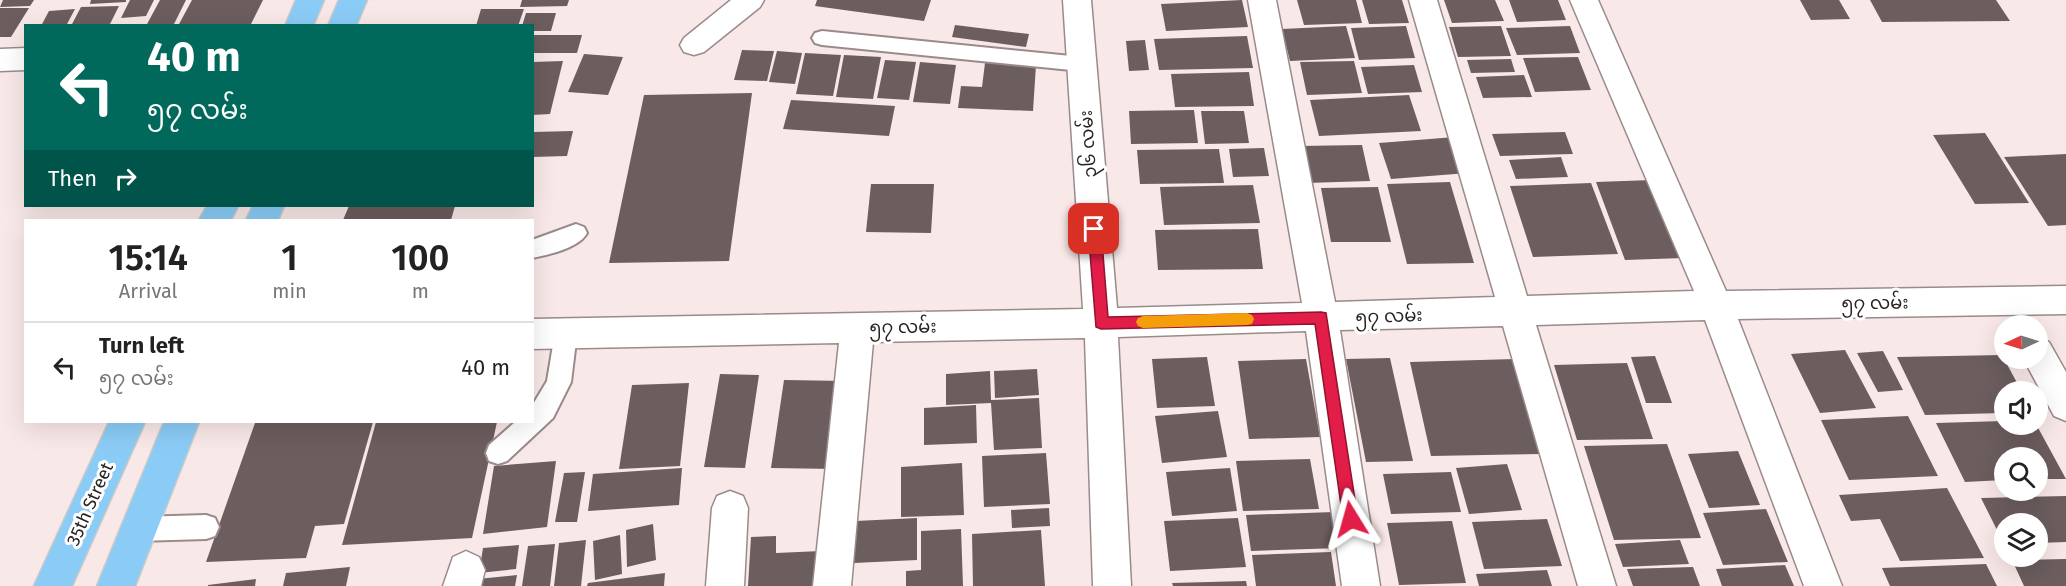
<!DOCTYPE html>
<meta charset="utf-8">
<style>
body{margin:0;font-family:"Fira Sans","Noto Sans Myanmar",sans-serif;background:#f2f2f2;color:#222;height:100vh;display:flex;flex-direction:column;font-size:22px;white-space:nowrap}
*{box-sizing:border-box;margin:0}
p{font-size:20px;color:#767676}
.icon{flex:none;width:33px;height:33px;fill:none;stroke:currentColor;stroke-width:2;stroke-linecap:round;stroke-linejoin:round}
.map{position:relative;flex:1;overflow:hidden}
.side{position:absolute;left:24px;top:219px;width:510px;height:204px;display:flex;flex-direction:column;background:#fff;border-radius:0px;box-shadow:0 6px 24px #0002}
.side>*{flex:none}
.banner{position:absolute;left:24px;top:24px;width:510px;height:183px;border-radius:0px;box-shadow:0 6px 24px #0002;background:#00695c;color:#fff;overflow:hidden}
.needle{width:39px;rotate:266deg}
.tools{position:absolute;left:1994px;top:315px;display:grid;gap:12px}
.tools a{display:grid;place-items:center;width:54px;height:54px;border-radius:50%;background:#fff;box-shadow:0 6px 24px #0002;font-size:30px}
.pin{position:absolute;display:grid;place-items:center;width:51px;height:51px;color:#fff;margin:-26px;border-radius:12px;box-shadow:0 3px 9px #0006}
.me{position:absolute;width:66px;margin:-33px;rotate:352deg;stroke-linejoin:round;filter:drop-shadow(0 0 4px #0008)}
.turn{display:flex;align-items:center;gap:21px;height:126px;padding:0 24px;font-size:27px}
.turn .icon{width:78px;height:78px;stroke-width:2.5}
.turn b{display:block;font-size:42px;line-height:51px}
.then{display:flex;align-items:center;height:57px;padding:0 24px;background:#0003;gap:12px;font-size:22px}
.eta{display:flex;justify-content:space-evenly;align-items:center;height:102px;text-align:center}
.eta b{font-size:36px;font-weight:600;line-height:42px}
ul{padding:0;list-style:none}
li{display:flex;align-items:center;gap:18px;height:90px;padding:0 24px;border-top:2px solid #e0e0e0}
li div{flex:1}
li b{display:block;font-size:22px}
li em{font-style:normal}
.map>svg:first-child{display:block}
.building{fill:#6c5d5e}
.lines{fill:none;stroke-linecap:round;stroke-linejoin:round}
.lane-casing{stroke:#9a8b8b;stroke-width:4}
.street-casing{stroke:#9a8b8b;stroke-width:3}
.primary-casing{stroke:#cbcaca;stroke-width:3}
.lane{fill:#fff;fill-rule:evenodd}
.street{fill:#fff;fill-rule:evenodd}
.primary{fill:#8bccf6;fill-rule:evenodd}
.route{fill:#e11d48;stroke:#92132f;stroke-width:1.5}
.slow{fill:#f59e0b}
.labels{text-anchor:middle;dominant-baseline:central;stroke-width:6;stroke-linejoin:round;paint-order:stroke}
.street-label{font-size:18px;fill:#282222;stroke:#fff}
</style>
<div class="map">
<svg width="2066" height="586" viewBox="0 0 2066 586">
<rect width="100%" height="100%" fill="#f9e8e8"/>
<!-- building -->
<path class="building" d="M3,0H34L30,6L0,7Z
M91,0H126V2L90,4Z
M130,0H154L146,16L121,18Z
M160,0H186L173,26H146Z
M192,0H263L250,26H178Z
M522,0H569L567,6L520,7Z
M817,0H931L924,21L815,6Z
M1242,0L1248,27L1166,31L1161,4Z
M1297,0H1356L1362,23L1304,25Z
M1362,0H1402L1409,23L1369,24Z
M1444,0H1495L1504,21L1452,23Z
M1509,0H1558L1566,20L1517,22Z
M1800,0H1839L1850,19L1811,20Z
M1870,0H1996L2010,21L1882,22Z
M119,6L109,26H71L81,7Z
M0,8H29L11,37H0Z
M75,9L66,26H41L49,11Z
M481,9H524L518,26H476Z
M526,13H556L551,31H532V26H522Z
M955,25L1029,34L1026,47L952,37Z
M1346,26L1355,58L1290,61L1282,29Z
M1406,26L1415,58L1359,60L1351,28Z
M1501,26L1511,56L1458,57L1449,27Z
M1570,26L1580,53L1517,55L1506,28Z
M534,35H582L577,53H532Z
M1247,36L1253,68L1159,70L1154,39Z
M1145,40L1149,70L1129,71L1126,41Z
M742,50L774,51L767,81L734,80Z
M777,51L802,53L795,84L769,82Z
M805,53L841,55L833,96L796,94Z
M584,54L623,57L608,95L568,92Z
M844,55L881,57L873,99L836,97Z
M1578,57L1591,90L1535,92L1523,58Z
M1511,59L1515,72L1471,73L1467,60Z
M885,60L916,62L909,100L877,98Z
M563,61L550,114L532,115V62Z
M1354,61L1362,93L1307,95L1300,62Z
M920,62L956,65L950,104L913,102Z
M985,63L1036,65L1033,111L958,108L961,86L982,87Z
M1414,65L1422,92L1368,94L1361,67Z
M1249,72L1254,106L1175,107L1171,74Z
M1524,75L1532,97L1483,98L1476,77Z
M752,93L729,261L609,263L644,95Z
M1409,95L1421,131L1319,136L1310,100Z
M791,100L895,106L889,136L783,129Z
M1194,110L1198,143L1131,144L1129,111Z
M1201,111H1244L1249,143L1205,144Z
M573,131L567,156L532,157V132Z
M1565,132L1573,154L1500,156L1492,134Z
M1985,133L2029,203L1975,204L1933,135Z
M1455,137L1468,173L1391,179L1379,143Z
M1362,145L1370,181L1306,183L1299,146Z
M1264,148L1269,176L1233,177L1229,149Z
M1219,149L1224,183L1140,184L1137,150Z
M2066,154V225L2048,226L2004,157Z
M1561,157L1568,177L1516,179L1509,160Z
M1652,180L1683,258L1625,260L1596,182Z
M1450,182L1474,263L1407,264L1387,184Z
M1591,183L1618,254L1533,257L1510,186Z
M871,184H934L931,233L866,232Z
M1253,185L1260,223L1164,225L1160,187Z
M1378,187L1391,242H1331L1321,188Z
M349,206H455L451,220H343Z
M1258,229L1263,269L1158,270L1155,230Z
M1845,350L1876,408L1820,413L1791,354Z
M1883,351L1903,390L1878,392L1857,353Z
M2002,355L2022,392H2004V413L1925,415L1897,357Z
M1655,356L1672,403H1646L1631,357Z
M1207,357L1215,406L1157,408L1152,359Z
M1390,358L1413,461L1366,462L1346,359Z
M1306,359L1320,437L1249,439L1238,361Z
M1515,359L1541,454L1431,456L1410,362Z
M1627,363L1653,439L1577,440L1554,365Z
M1037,369L1039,395L995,398L994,371Z
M990,371L991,400L1039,398L1042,448L994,450L991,403L946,405V374Z
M720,374L759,375L745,468L704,467Z
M784,380L846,381L836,469L771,468Z
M689,383L680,466L619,469L632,385Z
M976,405L977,443L924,445V408Z
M1218,411L1227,457L1162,463L1155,416Z
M1908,416L1938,476L1849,480L1821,420Z
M2004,421V424H2036L2066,479H2037V458H2004V480L1965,482L1936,423Z
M373,422L344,524L315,526L306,558L206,562L255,423Z
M376,422H497L472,538L342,545Z
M1667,444L1701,538L1614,540L1584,446Z
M1738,451L1760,505L1709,508L1688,454Z
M1046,453L1050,504L984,507L982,456Z
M1310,459L1319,509L1243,511L1236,461Z
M556,461L547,527L483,534L494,466Z
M962,463L964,515L901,517V467Z
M1507,464L1522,510L1469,514L1456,468Z
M682,468L679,505L588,511L593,474Z
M1230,468L1237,511L1172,516L1166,472Z
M585,472L577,522H555L564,473Z
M1451,472L1461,512L1391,514L1383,474Z
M1947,488L1984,558L1900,561L1880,519L1851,521L1839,495Z
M2066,496V542L2037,543V524H2004V544L1981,498Z
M1049,508L1050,526L1012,528L1011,510Z
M1766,509L1788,562L1723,565L1703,513Z
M1334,512L1341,548L1251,551L1246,515Z
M917,518V560L854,563L856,521Z
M1238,518L1246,567L1170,571L1164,521Z
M1547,519L1562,566L1484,569L1472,522Z
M1452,521L1466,583L1399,585L1387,523Z
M653,524L656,560L627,567L626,530Z
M961,529L963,586H906V571L921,570V531Z
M1041,530L1045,586H973L972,534Z
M620,535L622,574L595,580L593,541Z
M776,536V553L821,551L820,586H748L751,537Z
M586,540L581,586H554L559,543Z
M1680,540L1689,564L1623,567L1615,544Z
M555,544L550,586H522L528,546Z
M519,545L516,569L479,573L483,548Z
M1331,552L1336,586H1256L1252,555Z
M2066,559V586H2024L2012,560Z
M1986,564L1997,586H1890L1882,568Z
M1785,565L1794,586H1722L1716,569Z
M350,567L346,586H283L286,573Z
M1693,567L1700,586H1633L1627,569Z
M1547,570L1552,586H1479L1476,574Z
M665,573L664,586H587L588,583Z
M517,575L515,586H476L478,579Z
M256,579L255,586H208V585Z
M1246,581L1247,586H1173L1172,583Z"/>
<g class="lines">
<defs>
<path id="lane" d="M822,31L1081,57L1088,59L1091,64L1088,69L1081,71L822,45L815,43L812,38L815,33Z
M576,224L584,227L587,233C579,248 548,255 532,258V240Z
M566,323L574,326L577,333L571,382L553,418L507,461L498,464L489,461L486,453L489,445L515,422H532V406L547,381L555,333L558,326Z
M206,515L215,518L219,527L215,536L206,539L138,541L129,538L125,529L129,520L138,517Z"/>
<path id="street" d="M731,0H764L760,7L704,52L694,55L684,52L680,45L684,38Z
M1063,0H1091L1117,308L1302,303L1248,0H1276L1335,302L1495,297L1409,0H1437L1527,296L1694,291L1570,0H1598L1726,291L2066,286V314L1738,319L1842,586H1804L1705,320L1536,325L1616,586H1578L1503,326L1340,330L1380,586H1342L1306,331L1118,337L1131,586H1093L1085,338L873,342L851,586H813L839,343L532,349V319L1083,309Z
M26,48V70L0,71V49Z
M2037,338L2049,342L2066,372V421L2054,416L2023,358H2037Z
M730,491L743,496L748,508L744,586H706L712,508L717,496Z
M466,551L479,557L485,570L481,586H443L453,557Z"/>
<path id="primary" d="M296,0H324L313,26H285Z
M339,0H367L356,26H328Z
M207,206H238L231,220H199Z
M253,206H284L278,220H246Z
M109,422H145L72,586H34Z
M164,422H199L135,586H97Z"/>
</defs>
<!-- lane casing -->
<use href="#lane" class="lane-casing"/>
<!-- street casing -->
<use href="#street" class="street-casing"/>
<!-- primary casing -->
<use href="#primary" class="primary-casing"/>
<!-- lane -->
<use href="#lane" class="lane"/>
<!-- street -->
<use href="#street" class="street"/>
<!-- primary -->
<use href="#primary" class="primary"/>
</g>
<!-- route -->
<path class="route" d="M1094,224L1101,229L1108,317L1321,312L1326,313L1358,519L1356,524L1351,526L1345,524L1343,519L1315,324L1101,329L1096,327L1088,229Z"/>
<!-- slow -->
<path class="slow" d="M1247,313L1252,315L1254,319L1252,324L1247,325L1143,328L1138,326L1136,322L1138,318L1143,316Z"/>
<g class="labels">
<!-- street labels -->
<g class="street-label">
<text transform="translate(1088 144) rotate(-94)">၃၆ လမ်း</text>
<text transform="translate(1875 303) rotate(-1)">၅၇ လမ်း</text>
<text transform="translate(1389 316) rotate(-2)">၅၇ လမ်း</text>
<text transform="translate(903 327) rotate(-1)">၅၇ လမ်း</text>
<text transform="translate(90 504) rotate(-66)">35th Street</text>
</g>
</g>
</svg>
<div class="tools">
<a><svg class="needle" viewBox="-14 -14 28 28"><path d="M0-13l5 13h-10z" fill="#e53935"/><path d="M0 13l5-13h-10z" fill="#767676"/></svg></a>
<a><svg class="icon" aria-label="sound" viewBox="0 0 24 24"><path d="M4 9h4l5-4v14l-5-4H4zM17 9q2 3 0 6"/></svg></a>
<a><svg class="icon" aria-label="search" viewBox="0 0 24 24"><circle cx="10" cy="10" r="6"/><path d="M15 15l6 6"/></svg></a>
<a><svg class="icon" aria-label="layers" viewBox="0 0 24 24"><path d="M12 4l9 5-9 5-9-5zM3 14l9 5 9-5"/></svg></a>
</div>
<div class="pin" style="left:1094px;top:229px;background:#d93025"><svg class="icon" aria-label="arrive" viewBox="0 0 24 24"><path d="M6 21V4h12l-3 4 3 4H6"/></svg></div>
<svg class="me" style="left:1351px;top:519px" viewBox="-20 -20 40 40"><path d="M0-17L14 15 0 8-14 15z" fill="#e11d48" stroke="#fff" stroke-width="4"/></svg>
<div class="banner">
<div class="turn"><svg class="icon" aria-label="left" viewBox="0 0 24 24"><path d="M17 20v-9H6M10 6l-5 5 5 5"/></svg><div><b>40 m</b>၅၇ လမ်း</div></div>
<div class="then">Then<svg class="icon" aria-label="right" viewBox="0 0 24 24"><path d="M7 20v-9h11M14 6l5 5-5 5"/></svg></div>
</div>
<section class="side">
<div class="eta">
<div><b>15:14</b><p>Arrival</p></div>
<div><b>1</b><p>min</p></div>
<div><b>100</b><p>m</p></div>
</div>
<ul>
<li><svg class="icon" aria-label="left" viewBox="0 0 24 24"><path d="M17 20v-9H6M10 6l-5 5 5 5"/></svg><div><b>Turn left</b><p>၅၇ လမ်း</p></div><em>40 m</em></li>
</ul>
</section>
</div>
